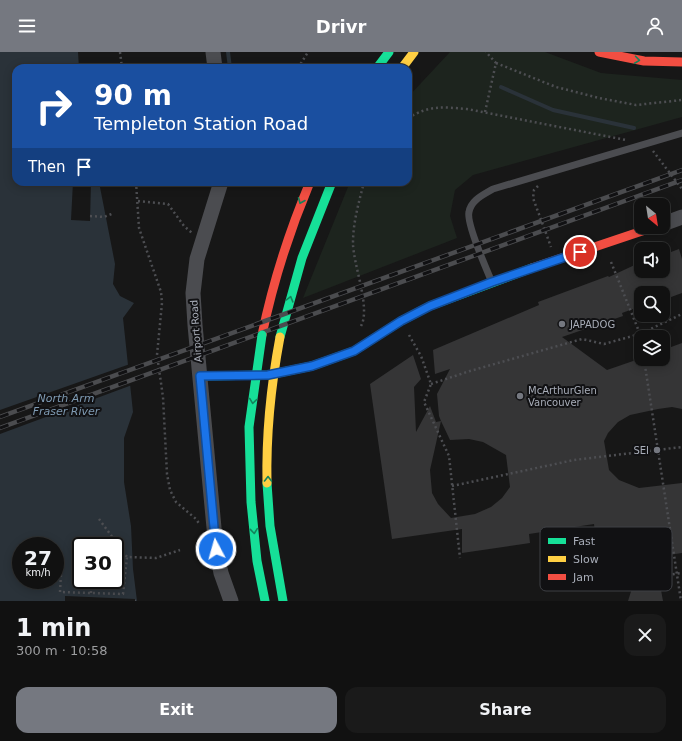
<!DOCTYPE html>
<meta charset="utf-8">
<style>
body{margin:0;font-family:"DejaVu Sans",sans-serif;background:#1a1a1a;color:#f1f3f6;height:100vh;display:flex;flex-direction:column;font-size:15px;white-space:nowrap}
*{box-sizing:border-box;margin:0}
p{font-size:13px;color:#9c9d9f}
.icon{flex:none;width:22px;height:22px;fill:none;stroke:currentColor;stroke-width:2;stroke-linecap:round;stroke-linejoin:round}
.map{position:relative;height:549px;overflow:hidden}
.panel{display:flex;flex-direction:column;background:#111;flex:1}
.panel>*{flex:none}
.hud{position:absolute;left:12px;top:12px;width:400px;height:122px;border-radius:12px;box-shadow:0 2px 10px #0003,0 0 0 1px #303131;background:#1a4fa0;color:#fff;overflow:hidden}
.needle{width:26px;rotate:150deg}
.buttons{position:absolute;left:634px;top:146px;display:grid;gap:8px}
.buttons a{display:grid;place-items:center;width:36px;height:36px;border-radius:8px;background:#111;box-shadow:0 2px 10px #0003,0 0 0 1px #303131;font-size:20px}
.speed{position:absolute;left:12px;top:485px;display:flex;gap:8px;font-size:20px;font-weight:700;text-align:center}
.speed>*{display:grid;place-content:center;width:52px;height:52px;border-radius:50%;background:#111;box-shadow:0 2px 10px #0003,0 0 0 1px #303131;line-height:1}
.speed small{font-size:10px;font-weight:400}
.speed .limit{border:2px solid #111;border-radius:6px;background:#fff;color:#111}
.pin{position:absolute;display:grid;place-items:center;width:34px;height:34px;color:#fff;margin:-17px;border:2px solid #fff;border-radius:50%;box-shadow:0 1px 4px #0007}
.me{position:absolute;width:44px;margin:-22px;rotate:354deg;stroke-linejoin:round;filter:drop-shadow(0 0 3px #0008)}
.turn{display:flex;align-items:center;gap:14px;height:84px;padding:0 16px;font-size:18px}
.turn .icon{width:52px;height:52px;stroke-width:2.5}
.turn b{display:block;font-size:28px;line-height:34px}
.then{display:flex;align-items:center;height:38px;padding:0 16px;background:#0003;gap:8px;font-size:15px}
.round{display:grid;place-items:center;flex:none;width:42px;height:42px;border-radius:12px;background:#1a1a1a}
.summary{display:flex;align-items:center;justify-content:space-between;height:68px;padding:0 16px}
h1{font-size:24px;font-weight:700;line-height:30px}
.primary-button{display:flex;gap:8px;margin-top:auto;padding:8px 16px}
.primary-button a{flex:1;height:46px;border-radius:12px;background:#757880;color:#fff;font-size:16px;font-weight:700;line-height:46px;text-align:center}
.primary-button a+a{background:#1a1a1a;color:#f1f3f6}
header{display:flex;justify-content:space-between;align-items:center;height:52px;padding:0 16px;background:#757880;color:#fff;font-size:18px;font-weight:700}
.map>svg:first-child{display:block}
.green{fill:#1d241e}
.water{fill:#2a3239;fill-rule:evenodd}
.pier{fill:#171717}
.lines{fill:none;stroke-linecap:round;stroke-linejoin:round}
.stream{stroke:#2a3239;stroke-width:4}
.building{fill:#353536;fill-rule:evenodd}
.path{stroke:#4d4e52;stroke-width:2.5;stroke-dasharray:2 3;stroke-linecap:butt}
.lane{stroke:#4b4c50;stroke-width:7}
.street{stroke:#4b4c50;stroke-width:15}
.fast{stroke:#16e098;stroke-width:9}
.slow{stroke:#ffcf43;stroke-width:9}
.jam{stroke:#f24e42;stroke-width:9}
.rail-casing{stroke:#4b4c4f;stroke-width:4.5}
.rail{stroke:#111113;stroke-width:3;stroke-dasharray:9;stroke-linecap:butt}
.fast-bridge{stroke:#16e098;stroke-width:9}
.slow-bridge{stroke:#ffcf43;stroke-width:9}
.oneway{stroke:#14835c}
.route-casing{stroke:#114b97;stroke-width:10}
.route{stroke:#1a73e8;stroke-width:7}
.poi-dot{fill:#757880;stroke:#111113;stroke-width:1.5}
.labels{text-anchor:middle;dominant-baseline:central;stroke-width:4;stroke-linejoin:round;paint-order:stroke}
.poi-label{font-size:10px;fill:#a8adb8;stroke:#111113;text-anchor:start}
.street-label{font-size:10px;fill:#a8adb8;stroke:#111113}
.water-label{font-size:11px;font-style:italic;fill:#7f9bb3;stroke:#111113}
.key{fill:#111113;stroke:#3e4045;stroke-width:1}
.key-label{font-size:11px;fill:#a8adb8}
</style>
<header><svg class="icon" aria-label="menu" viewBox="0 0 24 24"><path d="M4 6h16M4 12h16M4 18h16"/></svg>Drivr<svg class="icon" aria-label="person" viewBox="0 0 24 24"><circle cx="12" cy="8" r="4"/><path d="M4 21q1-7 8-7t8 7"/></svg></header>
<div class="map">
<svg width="682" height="549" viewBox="0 0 682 549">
<rect width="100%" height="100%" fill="#171717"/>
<!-- green -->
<path class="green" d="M450,0H545L601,21L682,28V65L473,123L455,138L450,164L457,186L303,246L350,130H408V45Z"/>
<!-- water -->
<path class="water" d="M0,0H78L79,16H16V130H99L115,212L113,232L120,244L134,251L123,266L133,360L124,386V430L131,474L133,517L137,549H0ZM21,494H55V528H21ZM81,494H115V528H81Z"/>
<!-- pier -->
<path class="pier" d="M73,130H91L90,169L71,168Z
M130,312L132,333L0,382V358Z
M65,544L135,547V549H65Z"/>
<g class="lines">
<!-- stream -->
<path class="stream" d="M228,0L230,16
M501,35L553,58L634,76"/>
</g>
<!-- building -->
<path class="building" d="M679,197L682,207V241L663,248V241H641V254L622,261L623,264L562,285L607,318L636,308V309L643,307H663V298L682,291V357L672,355L658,357L630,363L618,370L608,381L604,389L609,418L619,428L639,436L682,431V501L655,505L663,549H628L634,530L629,483L596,488L594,472L529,482L530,491L462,501V477L392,487L370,332L413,303L421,327L414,335L416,380L430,354L436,370L441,369L439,364L437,342L450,317L435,322L433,298L539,253L538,250L608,224L609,225L641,210V219H663V203ZM441,369L450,388L469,387L483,390L506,403L510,435L502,446L491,455L475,462L451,466L438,452L432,441L430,418Z"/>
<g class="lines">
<!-- path -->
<path class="path" d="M120,0L122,16
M496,11L556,35L599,46L636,53L682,48
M298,16L308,0
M485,60L496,11L486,0
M408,66C430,53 442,55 467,57L626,88
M653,99L682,137
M136,130L139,176L161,240L162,251L157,303L163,345L167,422L170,438L176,450L196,467L200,473
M234,132L241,130
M538,134L534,138L533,146L551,195
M138,149L168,152L184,174L192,181
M90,164L104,165L114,161
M611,210L640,282L641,288
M361,274C371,256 353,212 353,191C353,170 359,150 364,130
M409,283L421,304L431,332L424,350L449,404L460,506
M644,307L681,549
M431,332L470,319L582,287L604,292L640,282L682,262
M452,434L574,408L682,395
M99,467L127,505
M62,503L60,540L123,542L127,505L156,506L180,498
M633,527L682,521
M91,541V528
M135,549H136"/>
<!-- lane -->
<path class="lane" d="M491,228C486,216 466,171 469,160C471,148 483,143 493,137L682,81"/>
<!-- street -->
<path class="street" d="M213,0L215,16
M221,130L197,207L193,241L195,273L216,497L221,521L231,549
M663,172L682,165"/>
<!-- fast -->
<path class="fast" d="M377,16L389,0
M280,285L302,206L332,130
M200,324L268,323L312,314L354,299L401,269L430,254L532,216"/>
<!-- slow -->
<path class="slow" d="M402,16L414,0"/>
<!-- jam -->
<path class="jam" d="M599,0L644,9L682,10
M532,216L654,175
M262,283C273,230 289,180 310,130"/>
<defs>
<path id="rail" d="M0,365L682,118
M0,376L682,128"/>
</defs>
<!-- rail casing -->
<use href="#rail" class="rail-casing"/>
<!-- rail -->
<use href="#rail" class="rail"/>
<!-- fast-bridge -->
<path class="fast-bridge" d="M262,283L249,375L251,450L257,509L265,549
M267,431L270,474L283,549"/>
<!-- slow-bridge -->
<path class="slow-bridge" d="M267,431C266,382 271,333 280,285"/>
</g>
<!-- one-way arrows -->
<defs><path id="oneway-chevron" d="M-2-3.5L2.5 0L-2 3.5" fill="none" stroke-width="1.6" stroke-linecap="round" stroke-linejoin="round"/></defs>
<g class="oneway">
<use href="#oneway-chevron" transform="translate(637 8) rotate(8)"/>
<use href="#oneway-chevron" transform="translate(301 149) rotate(113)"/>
<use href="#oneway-chevron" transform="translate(290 247) rotate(-75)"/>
<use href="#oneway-chevron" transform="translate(253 349) rotate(98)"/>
<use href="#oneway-chevron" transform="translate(268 427) rotate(-90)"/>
<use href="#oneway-chevron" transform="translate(254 479) rotate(84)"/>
</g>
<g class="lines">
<defs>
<path id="route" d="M216,497L200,324L268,323L312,314L354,299L401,269L430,254L492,230L580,200"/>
</defs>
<!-- route casing -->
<use href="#route" class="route-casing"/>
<!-- route -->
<use href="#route" class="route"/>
</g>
<!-- markers -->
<g class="poi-dot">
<circle cx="562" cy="272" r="4"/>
<circle cx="520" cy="344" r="4"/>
<circle cx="657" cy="398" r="4"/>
</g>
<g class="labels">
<!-- poi labels -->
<g class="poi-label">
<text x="570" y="272">JAPADOG</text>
<text x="528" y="338">McArthurGlen<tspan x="528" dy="12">Vancouver</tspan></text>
<text x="649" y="398" text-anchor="end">SEI</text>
</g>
<!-- street labels -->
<g class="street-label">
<text transform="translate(196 279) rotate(-94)">Airport Road</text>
</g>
<!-- water labels -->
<g class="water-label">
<text x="66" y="346">North Arm<tspan x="66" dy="13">Fraser River</tspan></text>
</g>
</g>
<!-- legend -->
<rect x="540" y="475" width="132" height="64" rx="6" class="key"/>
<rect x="548" y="486" width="18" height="6" fill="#16e098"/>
<rect x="548" y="504" width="18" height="6" fill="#ffcf43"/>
<rect x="548" y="522" width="18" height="6" fill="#f24e42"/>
<g class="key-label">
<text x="573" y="493">Fast</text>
<text x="573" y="511">Slow</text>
<text x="573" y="529">Jam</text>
</g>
</svg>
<div class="buttons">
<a><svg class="needle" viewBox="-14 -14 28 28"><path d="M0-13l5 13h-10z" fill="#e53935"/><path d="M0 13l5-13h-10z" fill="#9c9d9f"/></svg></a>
<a><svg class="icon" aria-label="sound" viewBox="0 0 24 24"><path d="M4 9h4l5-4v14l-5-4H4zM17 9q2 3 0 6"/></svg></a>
<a><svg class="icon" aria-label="search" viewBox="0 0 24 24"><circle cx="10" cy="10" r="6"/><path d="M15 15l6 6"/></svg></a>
<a><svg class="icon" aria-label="layers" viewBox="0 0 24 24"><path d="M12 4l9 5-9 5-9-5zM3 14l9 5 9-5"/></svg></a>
</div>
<div class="speed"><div>27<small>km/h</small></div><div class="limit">30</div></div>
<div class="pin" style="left:580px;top:200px;background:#d93025"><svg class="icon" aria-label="arrive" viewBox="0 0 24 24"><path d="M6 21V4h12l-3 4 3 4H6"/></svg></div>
<svg class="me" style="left:216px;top:497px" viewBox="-20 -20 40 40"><circle r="17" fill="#1a73e8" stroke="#fff" stroke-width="3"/><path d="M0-11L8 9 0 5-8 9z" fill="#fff"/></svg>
<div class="hud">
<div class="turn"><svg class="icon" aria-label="right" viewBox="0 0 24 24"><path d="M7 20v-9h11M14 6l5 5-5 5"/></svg><div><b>90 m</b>Templeton Station Road</div></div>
<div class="then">Then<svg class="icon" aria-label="arrive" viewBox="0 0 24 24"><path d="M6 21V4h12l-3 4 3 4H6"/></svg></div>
</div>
</div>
<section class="panel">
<div class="summary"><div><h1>1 min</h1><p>300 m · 10:58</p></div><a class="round"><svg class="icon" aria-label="close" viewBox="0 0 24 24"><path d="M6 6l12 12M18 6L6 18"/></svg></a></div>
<div class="primary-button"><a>Exit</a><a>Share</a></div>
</section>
